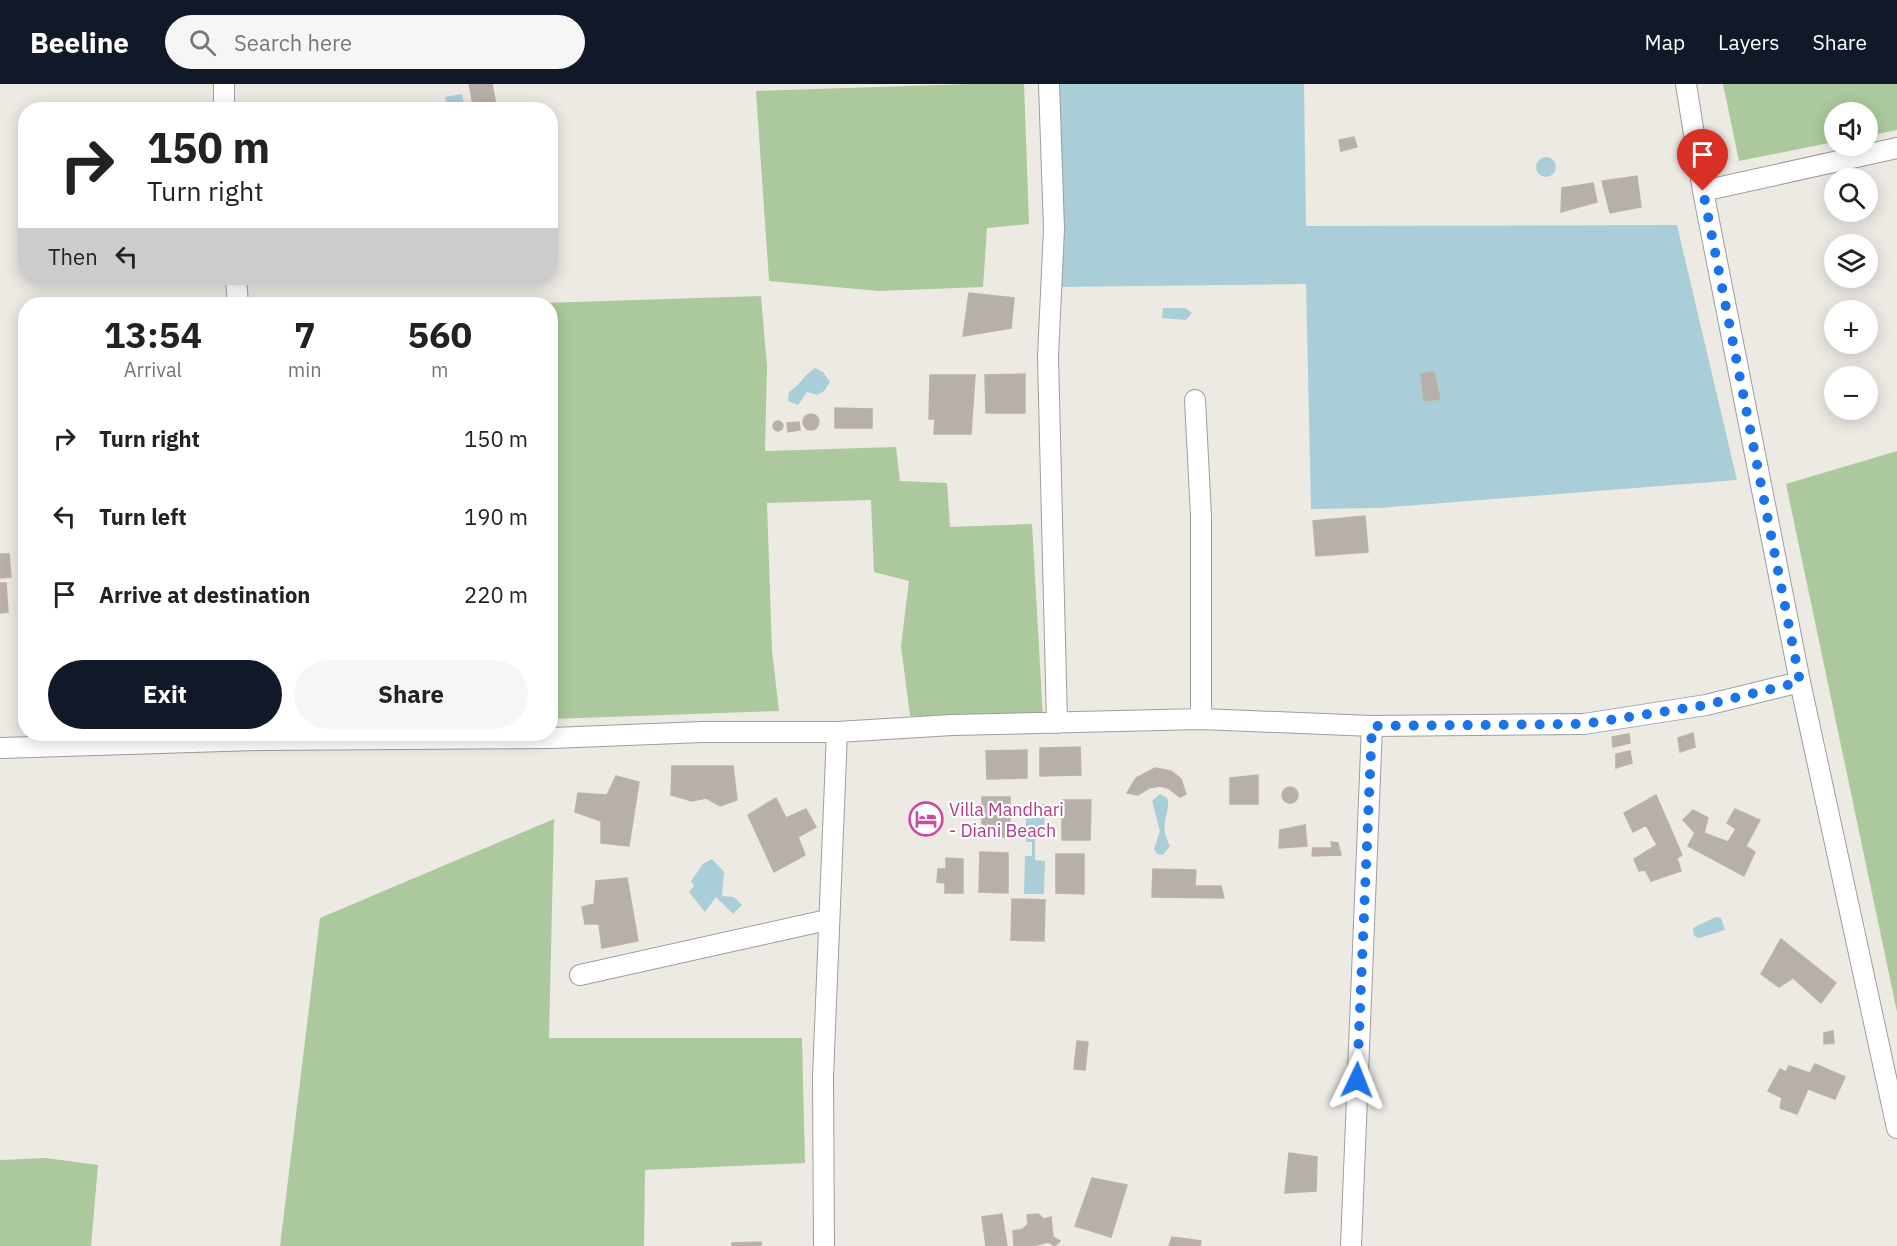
<!DOCTYPE html>
<meta charset="utf-8">
<style>
body{margin:0;font-family:"IBM Plex Sans",sans-serif;background:#f6f6f6;color:#222;height:100vh;display:flex;flex-direction:column;font-size:22px;white-space:nowrap}
*{box-sizing:border-box;margin:0}
p{font-size:20px;color:#767676}
.icon{flex:none;width:33px;height:33px;fill:none;stroke:currentColor;stroke-width:2;stroke-linecap:round;stroke-linejoin:round}
.map{position:relative;flex:1;overflow:hidden}
.sheet{position:absolute;left:18px;top:213px;width:540px;height:444px;display:flex;flex-direction:column;background:#fff;border-radius:24px;box-shadow:0 3px 15px #0003}
.sheet>*{flex:none}
.banner{position:absolute;left:18px;top:18px;width:540px;height:183px;border-radius:24px;box-shadow:0 3px 15px #0003;background:#fff;color:#222;overflow:hidden}
.tools{position:absolute;left:1824px;top:18px;display:grid;gap:12px}
.tools a{display:grid;place-items:center;width:54px;height:54px;border-radius:50%;background:#fff;box-shadow:0 3px 15px #0003;font-size:30px}
.pin{position:absolute;display:grid;place-items:center;width:51px;height:51px;color:#fff;margin:-62px -26px;border-radius:50% 50% 50% 0;rotate:-45deg;box-shadow:0 0 6px #0007}
.pin .icon{rotate:45deg}
.me{position:absolute;width:66px;margin:-33px;rotate:2deg;stroke-linejoin:round;filter:drop-shadow(0 0 4px #0008)}
.turn{display:flex;align-items:center;gap:21px;height:126px;padding:0 30px;font-size:27px}
.turn .icon{width:78px;height:78px;stroke-width:2.5}
.turn b{display:block;font-size:42px;line-height:51px}
.then{display:flex;align-items:center;height:57px;padding:0 30px;background:#0003;gap:12px;font-size:22px}
.eta{display:flex;justify-content:space-evenly;align-items:center;height:102px;text-align:center}
.eta b{font-size:36px;font-weight:700;line-height:42px}
.action{display:flex;gap:12px;margin-top:auto;padding:12px 30px}
.action a{flex:1;height:69px;border-radius:36px;background:#111827;color:#fff;font-size:24px;font-weight:700;line-height:69px;text-align:center}
.action a+a{background:#f6f6f6;color:#222}
ul{padding:0;list-style:none}
li{display:flex;align-items:center;gap:18px;height:78px;padding:0 30px}
li div{flex:1}
li b{display:block;font-size:22px}
li em{font-style:normal}
header{display:flex;align-items:center;gap:36px;box-sizing:border-box;height:84px;padding:0 30px;background:#111827;color:#fff}
header strong{font-size:28px}
nav{display:flex;gap:33px;margin-inline-start:auto;font-size:21px}
.search{width:420px;height:54px;background:#f6f6f6;display:flex;align-items:center;gap:15px;box-sizing:border-box;padding:0 21px;border-radius:33px;color:#767676;font-size:22px}
.map>svg:first-child{display:block}
.forest{fill:#abc99d}
.water{fill:#a9ced7}
.building{fill:#b6afaa;stroke:#beb1a8;stroke-width:1.5}
.lines{fill:none;stroke-linecap:round;stroke-linejoin:round}
.minor-casing{stroke:#9e9e9e;stroke-width:22}
.minor{stroke:#fff;stroke-width:20}
.route{stroke:#1a73e8;stroke-width:10;stroke-dasharray:0 18}
.labels{text-anchor:middle;dominant-baseline:central;stroke-width:4.5;stroke-linejoin:round;paint-order:stroke}
.hotel-label{font-size:18px;fill:#b23c85;stroke:#fff;text-anchor:start}
</style>
<header>
<strong>Beeline</strong>
<div class="search"><svg class="icon" aria-label="search" viewBox="0 0 24 24"><circle cx="10" cy="10" r="6"/><path d="M15 15l6 6"/></svg>Search here</div>
<nav><a>Map</a><a>Layers</a><a>Share</a></nav>
</header>
<div class="map">
<svg width="1897" height="1162" viewBox="0 0 1897 1162">
<rect width="100%" height="100%" fill="#edeae4"/>
<!-- forest -->
<path class="forest" d="M970,0H1024L1029,140L987,144L983,203L879,207L769,197L756,7Z
M1723,0H1897V46L1868,52V28H1834V58L1739,77Z
M761,212L767,282L765,367L896,363L900,397L947,399L950,443L1032,440L1043,634L910,632L901,562L909,497L874,488L871,416L767,419L772,566L779,627L551,635L550,220H512Z
M1897,367V928L1786,400Z
M554,735L549,954H802L805,1079L645,1086L644,1162H280L320,834Z
M46,1074L98,1081L91,1162H0V1076Z"/>
<!-- water -->
<path class="water" d="M1055,0H1304L1306,142L1677,141L1737,396L1379,424L1311,425L1306,200L1057,203Z
M462,10L465,25H447L445,13Z
M1536 83a10 10 0 1 1 20 0a10 10 0 1 1-20 0Z
M1163,224H1185L1192,229L1186,236L1162,234Z
M815,284L823,288L830,298L824,307L817,311L807,308L798,321L788,317L789,308C800,301 804,291 815,284Z
M1160,710L1167,714C1172,730 1157,737 1170,762L1163,771L1157,770L1154,765L1160,747L1152,717Z
M1026,720H1045L1044,754L1035,755V776L1045,777L1044,810H1024L1025,772H1032V758H1026Z
M712,775L724,788L722,812L734,813L742,821L733,830L716,813L705,828L689,808L694,802L691,797L703,780Z
M1716,833L1721,834L1725,846L1699,854L1694,852L1693,844Z"/>
<!-- building -->
<path class="building" d="M469,0H492L497,26H474Z
M1354,53L1357,63L1341,67L1339,56Z
M1637,92L1641,123L1610,129L1602,97Z
M1593,99L1597,118L1561,128L1562,104Z
M969,209L1014,214L1011,244L963,252Z
M1434,288L1440,315L1424,317L1421,290Z
M1025,290V329H986L985,291Z
M930,291H975L971,350H934L935,335H929Z
M835,324L872,325V344H835Z
M803 338a8 8 0 1 1 16 0a8 8 0 1 1-16 0Z
M773 342a5 5 0 1 1 10 0a5 5 0 1 1-10 0Z
M799,338L800,346L788,348L787,339Z
M1365,432L1368,468L1316,472L1313,437Z
M0,470H9L11,493L0,494Z
M0,499H6L8,528L0,529Z
M1693,649L1695,663L1680,668L1678,654Z
M1629,650L1630,659L1613,663L1612,653Z
M1080,663L1081,691L1040,692V664Z
M1027,666V694L987,695L986,667Z
M1630,667L1632,679L1616,684V670Z
M672,682H733L737,716L720,722L706,714L692,717L671,711Z
M1155,684L1171,687L1181,695L1186,710L1180,713L1168,704L1160,702L1149,704L1138,711L1127,709L1136,694Z
M1258,691V720H1230V694Z
M616,692L639,698L629,762L601,759V737L575,728L578,709L607,711Z
M1282 711a8 8 0 1 1 16 0a8 8 0 1 1-16 0Z
M1656,711L1682,771L1677,774L1681,787L1651,797L1645,786L1639,787L1634,775L1657,761L1646,741L1633,748L1624,729Z
M982,713H1010V753H982Z
M776,714L786,734L806,725L816,743L798,753L805,771L774,788L748,731Z
M1062,716H1091L1090,756H1062Z
M1735,725L1760,736L1746,762L1755,768L1744,792L1688,762L1695,749L1683,736L1693,726L1708,734L1704,749L1728,758L1736,745L1727,739Z
M1305,741L1307,762L1279,764L1280,746Z
M1331,758L1338,759L1341,771L1312,772L1313,764H1332Z
M980,768L1008,769V809L979,808Z
M1056,770H1084V810L1056,809Z
M946,774L963,775V809H945V799L937,798L938,785H946Z
M1153,785L1196,786L1195,802H1221L1224,814L1152,813Z
M627,794L638,857L602,864L599,840H585L582,823L594,820L596,797Z
M1012,815L1045,816L1044,857L1011,856Z
M1781,855L1836,899L1821,919L1793,894L1779,903L1761,890Z
M1833,947L1834,959L1824,960V949Z
M1077,957L1088,958L1085,986L1074,985Z
M1815,980L1845,993L1835,1015L1808,1005L1797,1030L1780,1024L1782,1014L1768,1007L1780,985L1786,988L1789,982L1810,989Z
M1289,1069L1317,1073L1316,1107L1285,1109Z
M1092,1094L1127,1101L1111,1153L1075,1142Z
M1002,1130L1007,1162H986L982,1133Z
M1038,1130L1044,1135L1051,1133L1053,1153L1060,1157L1055,1162L1048,1158L1033,1162H1014L1013,1147L1023,1145L1028,1140L1027,1131Z
M1172,1153L1201,1157L1200,1162H1169Z
M761,1158V1162H732V1159Z"/>
<g class="lines">
<defs>
<path id="minor" d="M224,0V26
M1049,0L1054,145L1048,273L1057,639
M1686,0L1703,107
M1897,64L1703,107L1800,598L1897,1044
M236,194L238,220
M1195,316L1201,432V635
M0,664L259,656L552,654L703,648H837L952,641L1201,635L1372,642L1584,640L1706,621L1800,598
M580,891L827,836
M824,1162L823,993L837,648
M1351,1162L1372,642"/>
</defs>
<!-- minor casing -->
<use href="#minor" class="minor-casing"/>
<!-- minor -->
<use href="#minor" class="minor"/>
</g>
<g class="lines">
<!-- route -->
<path class="route" d="M1357,996L1372,642L1584,640L1706,621L1800,598L1703,107"/>
</g>
<!-- icons -->
<defs>
<symbol id="hotel-ring" viewBox="-11 -11 22 22"><circle r="9.5" fill="#fff" stroke="#d1479c" stroke-width="1.5"/><path d="M-6-4.5h1.5V1H6V5H4.5V3h-9V5H-6ZM-4 0a1.8 1.8 0 1 1 3.6 0ZM.5 0V-2.5h3Q6-2.5 6 0Z" fill="#d1479c"/></symbol>
</defs>
<g fill-rule="evenodd">
<use href="#hotel-ring" x="907" y="716" width="38" height="38"/>
</g>
<g class="labels">
<!-- hotel labels -->
<g class="hotel-label">
<text x="949" y="725">Villa Mandhari<tspan x="949" dy="21">- Diani Beach</tspan></text>
</g>
</g>
</svg>
<div class="tools">
<a><svg class="icon" aria-label="sound" viewBox="0 0 24 24"><path d="M4 9h4l5-4v14l-5-4H4zM17 9q2 3 0 6"/></svg></a>
<a><svg class="icon" aria-label="search" viewBox="0 0 24 24"><circle cx="10" cy="10" r="6"/><path d="M15 15l6 6"/></svg></a>
<a><svg class="icon" aria-label="layers" viewBox="0 0 24 24"><path d="M12 4l9 5-9 5-9-5zM3 14l9 5 9-5"/></svg></a>
<a>+</a>
<a>−</a>
</div>
<div class="pin" style="left:1703px;top:107px;background:#d93025"><svg class="icon" aria-label="arrive" viewBox="0 0 24 24"><path d="M6 21V4h12l-3 4 3 4H6"/></svg></div>
<svg class="me" style="left:1357px;top:996px" viewBox="-20 -20 40 40"><path d="M0-17L14 15 0 8-14 15z" fill="#1a73e8" stroke="#fff" stroke-width="4"/></svg>
<div class="banner">
<div class="turn"><svg class="icon" aria-label="right" viewBox="0 0 24 24"><path d="M7 20v-9h11M14 6l5 5-5 5"/></svg><div><b>150 m</b>Turn right</div></div>
<div class="then">Then<svg class="icon" aria-label="left" viewBox="0 0 24 24"><path d="M17 20v-9H6M10 6l-5 5 5 5"/></svg></div>
</div>
<section class="sheet">
<div class="eta">
<div><b>13:54</b><p>Arrival</p></div>
<div><b>7</b><p>min</p></div>
<div><b>560</b><p>m</p></div>
</div>
<ul>
<li><svg class="icon" aria-label="right" viewBox="0 0 24 24"><path d="M7 20v-9h11M14 6l5 5-5 5"/></svg><div><b>Turn right</b></div><em>150 m</em></li>
<li><svg class="icon" aria-label="left" viewBox="0 0 24 24"><path d="M17 20v-9H6M10 6l-5 5 5 5"/></svg><div><b>Turn left</b></div><em>190 m</em></li>
<li><svg class="icon" aria-label="arrive" viewBox="0 0 24 24"><path d="M6 21V4h12l-3 4 3 4H6"/></svg><div><b>Arrive at destination</b></div><em>220 m</em></li>
</ul>
<div class="action"><a>Exit</a><a>Share</a></div>
</section>
</div>
